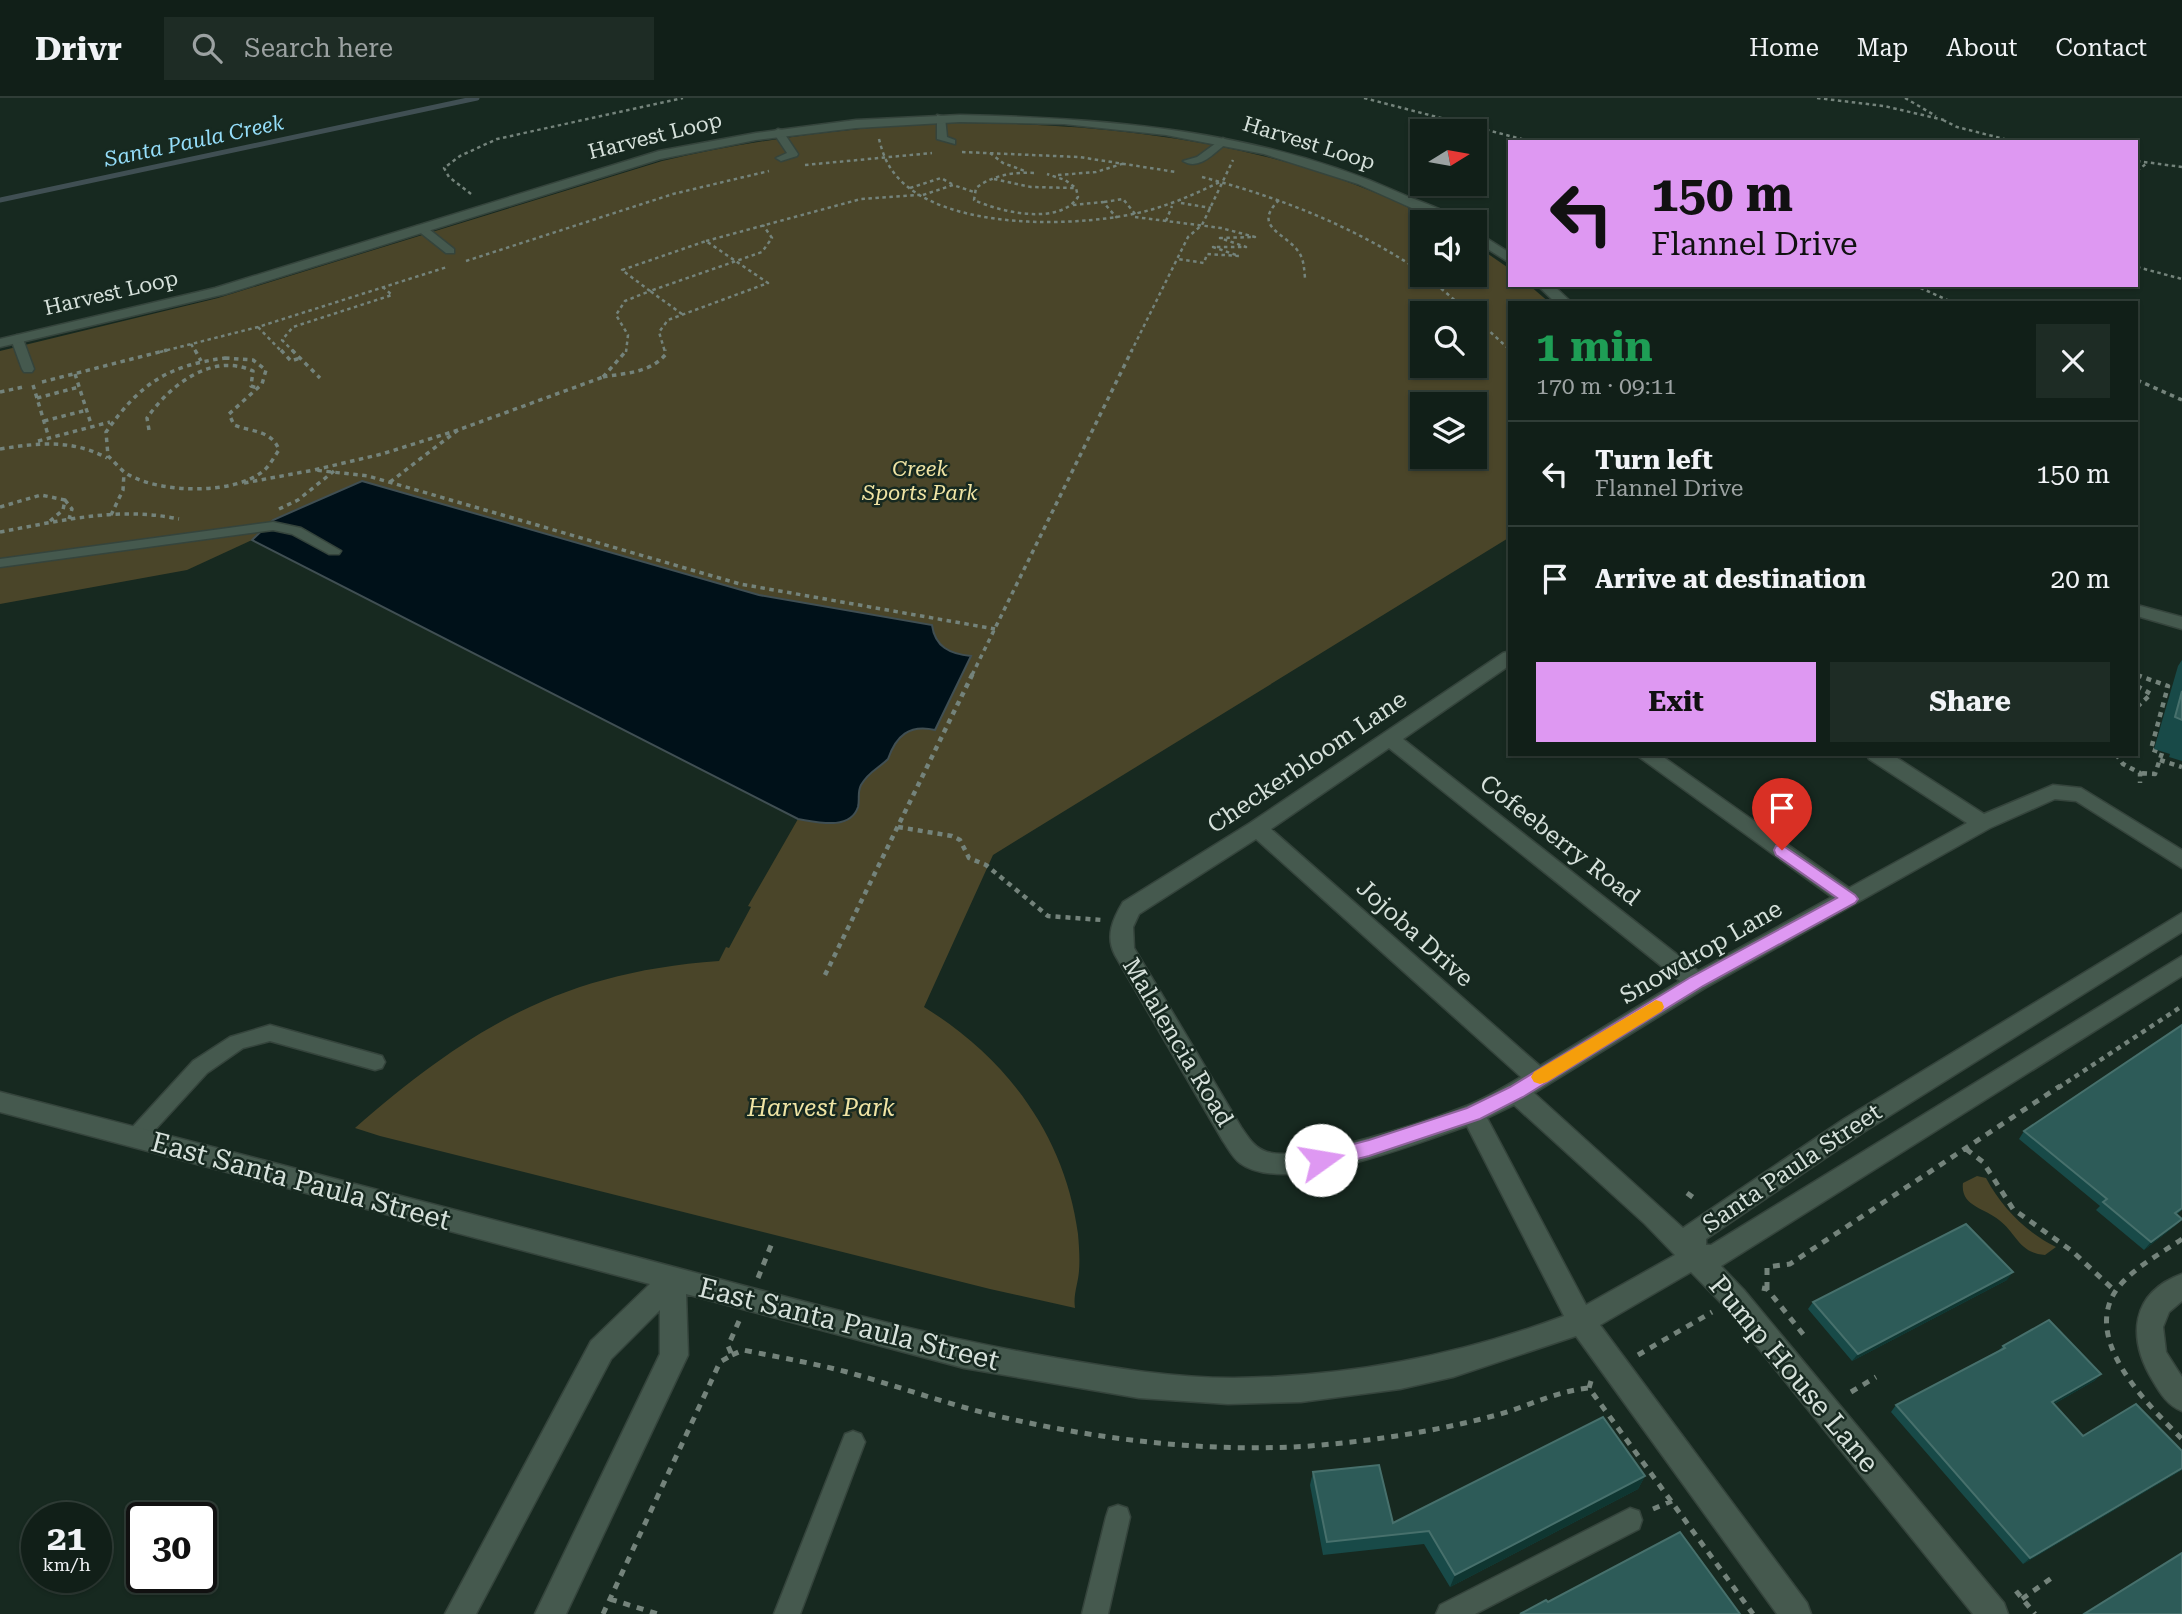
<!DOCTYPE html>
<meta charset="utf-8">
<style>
body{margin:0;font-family:"Roboto Serif",serif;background:#1e2c25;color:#f1f3f6;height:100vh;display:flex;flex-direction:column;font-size:26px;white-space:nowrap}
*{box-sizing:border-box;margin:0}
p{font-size:23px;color:#9ca2a2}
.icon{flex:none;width:38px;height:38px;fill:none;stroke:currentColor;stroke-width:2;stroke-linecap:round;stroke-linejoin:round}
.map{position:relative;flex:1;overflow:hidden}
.drawer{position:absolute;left:1508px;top:203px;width:630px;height:455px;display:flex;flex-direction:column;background:#111f18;border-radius:0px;box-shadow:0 2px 5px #0004,0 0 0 2px #303d37}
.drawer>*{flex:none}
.top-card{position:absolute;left:1508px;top:42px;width:630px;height:147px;border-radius:0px;box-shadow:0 2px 5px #0004,0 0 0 2px #303d37;background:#de98f2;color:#111;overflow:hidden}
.needle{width:46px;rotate:79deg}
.tools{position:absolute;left:1410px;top:21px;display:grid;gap:14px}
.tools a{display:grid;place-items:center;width:77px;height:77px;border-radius:0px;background:#111f18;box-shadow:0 2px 5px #0004,0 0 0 2px #303d37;font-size:35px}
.speed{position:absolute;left:21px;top:1404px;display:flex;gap:14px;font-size:35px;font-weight:700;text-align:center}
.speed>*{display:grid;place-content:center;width:91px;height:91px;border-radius:50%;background:#111f18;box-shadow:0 2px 5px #0004,0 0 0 2px #303d37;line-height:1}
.speed small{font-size:18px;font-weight:400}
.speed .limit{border:4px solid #111;border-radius:10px;background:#fff;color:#111}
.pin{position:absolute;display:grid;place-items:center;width:60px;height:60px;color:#fff;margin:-72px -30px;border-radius:50% 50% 50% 0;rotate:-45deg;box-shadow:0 0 7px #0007}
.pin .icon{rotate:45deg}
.me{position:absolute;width:77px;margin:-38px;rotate:77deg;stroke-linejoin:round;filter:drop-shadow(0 0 5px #0008)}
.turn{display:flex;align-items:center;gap:24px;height:147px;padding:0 28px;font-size:32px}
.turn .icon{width:91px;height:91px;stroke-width:2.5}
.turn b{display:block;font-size:49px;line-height:60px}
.round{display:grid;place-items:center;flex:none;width:74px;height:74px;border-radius:0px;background:#1e2c25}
.summary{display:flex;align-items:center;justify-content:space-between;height:119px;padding:0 28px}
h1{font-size:42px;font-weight:700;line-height:52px;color:#1e9e55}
.action{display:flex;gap:14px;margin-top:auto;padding:14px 28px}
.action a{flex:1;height:80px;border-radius:0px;background:#de98f2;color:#111;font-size:28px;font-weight:700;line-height:80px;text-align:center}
.action a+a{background:#1e2c25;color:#f1f3f6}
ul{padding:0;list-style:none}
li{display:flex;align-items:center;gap:21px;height:105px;padding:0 28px;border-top:2px solid #303d37}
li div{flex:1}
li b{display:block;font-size:26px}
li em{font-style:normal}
header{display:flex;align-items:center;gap:42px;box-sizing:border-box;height:98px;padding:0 35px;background:#111f18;border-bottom:2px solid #303d37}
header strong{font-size:33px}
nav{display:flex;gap:38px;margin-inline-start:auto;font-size:24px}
.search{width:490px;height:63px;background:#1e2c25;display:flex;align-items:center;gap:18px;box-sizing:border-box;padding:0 24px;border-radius:0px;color:#9ca2a2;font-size:26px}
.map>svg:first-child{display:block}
.green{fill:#4a4529;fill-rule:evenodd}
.water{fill:#001119;stroke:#404f53;stroke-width:2}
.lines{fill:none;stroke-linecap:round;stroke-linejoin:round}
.stream{stroke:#404f53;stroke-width:5}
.lane-casing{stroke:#35443c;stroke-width:3}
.street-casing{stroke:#35443c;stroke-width:3}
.path-far3{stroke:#74837b;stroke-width:2.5;stroke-dasharray:3.5 3.5;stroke-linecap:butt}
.path-far2{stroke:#74837b;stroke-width:3.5;stroke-dasharray:4.5 4.5;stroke-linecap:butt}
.path-far1{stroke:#74837b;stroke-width:4.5;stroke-dasharray:5 5;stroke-linecap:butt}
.path{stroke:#74837b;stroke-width:5;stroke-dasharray:7 7;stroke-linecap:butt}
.lane{fill:#45594e;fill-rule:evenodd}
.street{fill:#45594e;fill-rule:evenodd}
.wall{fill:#184a48}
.shaded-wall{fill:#0f3631}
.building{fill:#2d5b58;stroke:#47706c;stroke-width:2}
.route{fill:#de98f2;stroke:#90639d;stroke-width:2}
.slow{fill:#f59e0b}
.labels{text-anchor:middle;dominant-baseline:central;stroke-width:5;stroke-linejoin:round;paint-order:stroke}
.far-street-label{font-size:21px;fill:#d6e1db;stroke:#172920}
.far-water-label{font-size:21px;font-style:italic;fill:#95defa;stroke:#172920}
.far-park-label{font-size:21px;font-style:italic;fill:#f0e4a4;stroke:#172920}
.street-label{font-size:24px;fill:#d6e1db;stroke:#172920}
.park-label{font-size:24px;font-style:italic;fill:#f0e4a4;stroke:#172920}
.near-street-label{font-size:28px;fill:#d6e1db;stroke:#172920}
</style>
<header>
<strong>Drivr</strong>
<div class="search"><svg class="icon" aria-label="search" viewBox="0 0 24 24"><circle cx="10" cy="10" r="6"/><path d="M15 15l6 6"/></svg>Search here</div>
<nav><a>Home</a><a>Map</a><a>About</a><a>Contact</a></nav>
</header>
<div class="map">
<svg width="2182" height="1516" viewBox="0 0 2182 1516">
<rect width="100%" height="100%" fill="#172920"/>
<!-- green -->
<path class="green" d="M949,25C1108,24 1294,45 1436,124H1423V177H1475V147L1510,171V187H1529L1550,205H1510V439L993,757L924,909C1007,960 1065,1038 1078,1136C1079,1148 1080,1161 1079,1173C1078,1186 1073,1197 1075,1210L990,1191L380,1038L355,1030C471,929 563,874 719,863L726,849L729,850L751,809L748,808L798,721L252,442L187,472L0,506V253L218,200L662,63C757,41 851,29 949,25ZM1423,215H1475V268H1423ZM1423,306H1475V359H1423Z
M1977,1078L1986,1080C2002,1110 2026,1134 2056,1149L2045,1157C2019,1155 2017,1136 1999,1122C1985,1110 1960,1108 1963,1085Z"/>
<!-- water -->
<path class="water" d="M362,383L759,497L932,527C935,549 950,556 971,558L935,632C909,626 896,638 888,661C878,671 869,673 861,687C857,695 860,701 858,709C850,733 817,724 798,721L252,442L273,422Z"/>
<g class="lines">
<!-- stream -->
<path class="stream" d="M0,102L477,0"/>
<defs>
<path id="lane" d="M937,17L945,19L947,39L955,42V46L937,41Z
M778,31L782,32L798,56L797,58L781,63L776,60L787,55L773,34Z
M1223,40L1228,43L1227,45C1214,55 1199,73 1183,63L1197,59Z
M417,128H425L454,151V155H446L417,132Z
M17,237L23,241L34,271L32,274H24L22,271L11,241Z
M273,424L301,430L341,453L339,456H329L292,436L273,432L0,469V461Z
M270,927L375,956L382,958L385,964L382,970L375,972L270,943L243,950L207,975L142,1046L135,1049L128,1046L125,1040L128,1034L193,963L230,939Z
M853,1333L861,1336L865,1344L800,1516H774L845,1336Z
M1118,1407L1127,1410L1130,1419L1108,1516H1082L1106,1419L1109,1410Z
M1630,1410L1639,1413L1642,1422L1639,1431L1475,1516H1436L1440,1507Z"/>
<path id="street" d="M960,17C1111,20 1263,33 1402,96C1420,104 1446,111 1460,124H1443L1358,86L1264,56L1166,37L1064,26L960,24L856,30L756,42L660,61L225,196L0,249V241L215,190L659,53L756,35L856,22Z
M1475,133L1510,155V165L1475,143Z
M1537,187H1553L1572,205H1556Z
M2137,507L2182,519V531L2137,518Z
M1510,553V567L1403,641L1698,873L1832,799L1635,656H1659L1849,790L1967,725L1869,661L1866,656H1891L1984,716L2053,687L2081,690L2182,752V770L2076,703L2055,701L1990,730L1705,890L1534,995L1683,1130L1844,1021L2182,815V834L1862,1035L1706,1141V1147H1711L2182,858V878L1721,1168L1744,1192L2004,1505L2008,1516H1973L1726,1210L1691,1174L1600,1227L1807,1505L1811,1516H1777L1576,1238L1453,1279L1400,1291L1301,1304L1228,1306L1139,1300L964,1270L686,1196L688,1257L566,1516H535L660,1256V1212L611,1261L476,1516H445L591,1243L650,1186L0,1014V994C206,1047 411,1101 617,1154C763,1192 908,1235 1056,1260C1115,1270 1173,1280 1233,1280C1346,1279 1457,1258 1564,1218L1467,1028C1417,1045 1285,1099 1240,1065C1233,1060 1228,1050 1223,1043L1115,857C1105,838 1113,821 1123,804L1250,725L1503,555ZM1389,650L1680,883L1540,968L1271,731ZM1256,741L1521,979C1503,990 1484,1001 1464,1009C1425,1024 1304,1065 1267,1054C1254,1050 1248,1039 1241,1029L1134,850L1133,829L1139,816ZM1514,1007L1645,1126L1675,1157L1586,1207L1487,1020Z
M2182,1176V1203L2169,1214L2163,1229L2166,1254L2182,1279V1313C2168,1308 2160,1295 2153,1283C2127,1240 2130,1195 2182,1176Z"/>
</defs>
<!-- lane casing -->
<use href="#lane" class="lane-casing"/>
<!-- street casing -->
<use href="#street" class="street-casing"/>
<!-- path-far3 -->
<path class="path-far3" d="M1364,0L1533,44
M1817,0L1884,8L1944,22
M1905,0L1936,18
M1943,22L1957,29L2016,44
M879,41C882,53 886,65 894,75C940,135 1085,130 1150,112C1175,105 1197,95 1220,84
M962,54L1079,59L1176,74
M990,55L1003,65L1025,73
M2137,63L2182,69
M805,67L932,55
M2137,73L2147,65
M1034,75C1013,74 993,77 976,90L974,102C1000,114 1059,128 1078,99L1076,90L1065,82L1047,76
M1058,77L1096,74L1125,65
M1202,79C1282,100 1355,129 1423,175
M994,81L1031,89L1075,90
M910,90L941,80L952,86
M471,96L449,79L444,70L460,58L497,41L683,0
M923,97L953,87L974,94
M1279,102C1252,129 1284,134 1298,153C1304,161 1304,170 1305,180
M1104,104L1123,101L1136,117
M1181,105L1211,110
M1073,107L1103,104L1117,120
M1135,119L1221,130L1255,139L1220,140L1246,149H1213L1239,158L1207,156L1204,165L1178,161
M1166,123L1172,108
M706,143L861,101L919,97
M466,163L673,96L769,73
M2137,169L2182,181
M1425,177L1470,215
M1914,187L1954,205
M682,216L650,193L762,154L772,140L763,127
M1475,220L1510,252
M258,229L282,254
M191,246L196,254
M160,254L258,229L447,169
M294,254L282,242L293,229L392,197L384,190
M626,254L628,237L616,217L625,203L650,193L622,172L706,143L768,185L668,222L659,234L665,254
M1131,254L1188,139L1202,127L1233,62"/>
<!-- path-far2 -->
<path class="path-far2" d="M195,252L201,263
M281,252L291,263L300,260
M292,252L320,280
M225,260L253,262L266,272L262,286L229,316L234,327C251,334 272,332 279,352C274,359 269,369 262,374C232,397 161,395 129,377C121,373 115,364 108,358L106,334C140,286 166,268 225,260Z
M75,276L92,329
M603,279L627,252
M603,279C626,275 650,275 666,256L665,252
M2137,282L2182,302
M42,284L167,252
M33,287L49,340
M0,294L23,289
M37,300L79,289
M44,323L87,312
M149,332L147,320C170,287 212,254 253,273L251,288L257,290
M458,332L382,356L314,372L368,378L740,486L995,531
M38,343L110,324
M0,351C38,345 72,341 107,360
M390,384L458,332L603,279
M244,385L314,372
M65,402L72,411L69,421
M0,409L41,397L65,402L63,412L50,423
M279,411L298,402L334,373
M111,417L123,392L124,375
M0,434C60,423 118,408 179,421
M972,577L1132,252"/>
<!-- path-far1 -->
<path class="path-far1" d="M2137,577L2168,588L2151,651L2162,655L2155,676L2140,675
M2137,588L2151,596L2137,609
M2116,656L2123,666L2140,675V685
M2160,662L2182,669
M898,729L952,738L960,742L969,760L986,767L1048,818L1102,822
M825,877L973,575
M2058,990L2182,908"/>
<!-- path -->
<path class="path" d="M1966,1051L1983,1064L2013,1111L2072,1153L2115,1193
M1687,1095L1698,1103
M2182,1141C2162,1155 2138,1167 2121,1186C2076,1237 2147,1306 2182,1341
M758,1180L772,1145
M1762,1190L1767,1191L1807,1241
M1767,1191V1169L1790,1166L2060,988
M732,1257L743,1252C778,1259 812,1265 847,1274C894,1287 941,1304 989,1316C1094,1341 1202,1355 1310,1348C1371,1343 1433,1334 1493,1318C1525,1310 1555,1293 1589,1290
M1638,1257L1712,1214
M1591,1283L1589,1290L1753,1516
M1851,1294L1876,1279
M1653,1411L1672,1403
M2016,1493L2035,1516
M610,1501L658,1516
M2022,1501L2053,1479
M603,1516L720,1264L732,1257L728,1248L739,1223"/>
<!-- lane -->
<use href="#lane" class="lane"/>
<!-- street -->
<use href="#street" class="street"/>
</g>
<!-- wall -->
<path class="wall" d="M2182,562V663L2169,659L2170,656L2154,651L2178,568Z
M2182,927V1112L2177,1116L2182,1121L2175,1128L2144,1152L2096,1112L2100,1108L2019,1041L2024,1033Z
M2007,1182L1852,1263L1808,1211L1813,1204Z
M2003,1248L2101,1276L2094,1283L2054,1306L2083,1338L2182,1353V1372L2023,1466L1891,1314L1896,1307L1998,1253Z
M1313,1374L1393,1425L1645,1378L1638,1391L1450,1489L1424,1446L1323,1457L1310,1387Z"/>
<!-- shaded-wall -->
<path class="shaded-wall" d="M2182,1121L2175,1128L2144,1152L2151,1144Z
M2013,1174L2007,1182L1852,1263L1858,1256Z
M2101,1276L2094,1283L2045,1311L2052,1304Z
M2182,1370V1372L2023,1466L2030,1460Z
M1645,1378L1638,1391L1450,1489L1455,1477Z"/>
<!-- building -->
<path class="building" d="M2182,593V622L2175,619Z
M2182,927V1110L2175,1115L2182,1121L2151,1144L2103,1104L2107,1101L2024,1033Z
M1966,1126L2013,1174L1858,1256L1813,1204Z
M2049,1222L2101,1276L2052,1304L2083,1338L2136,1306L2182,1353V1370L2030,1460L1896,1307L2005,1250L2003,1248Z
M1603,1319L1645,1378L1455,1477L1429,1433L1327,1444L1313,1374L1379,1367L1393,1425Z
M1680,1434L1740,1516H1520L1546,1502L1548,1504Z
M2182,1455V1516H2084Z"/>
<!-- route -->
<path class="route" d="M1782,747L1855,797L1858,801L1855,805L1703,888L1523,999L1480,1021L1369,1058L1321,1070L1315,1068L1312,1062L1315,1056L1369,1042L1467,1010L1510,989L1691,879L1837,800L1776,757L1774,752L1776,748Z"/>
<!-- slow -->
<path class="slow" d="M1656,902L1662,904L1664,909L1662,913L1547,984L1540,986L1534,984L1531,979L1534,974Z"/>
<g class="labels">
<!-- far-street labels -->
<g class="far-street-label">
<text transform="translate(655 38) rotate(-14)">Harvest Loop</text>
<text transform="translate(1309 45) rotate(17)">Harvest Loop</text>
<text transform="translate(111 195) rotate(-13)">Harvest Loop</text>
</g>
<!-- far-water labels -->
<g class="far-water-label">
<text transform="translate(194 43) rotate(-12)">Santa Paula Creek</text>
</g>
<!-- far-park labels -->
<g class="far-park-label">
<text x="920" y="371">Creek<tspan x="920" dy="24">Sports Park</tspan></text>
</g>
<!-- street labels -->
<g class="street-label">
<text transform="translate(1307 664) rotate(-34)">Checkerbloom Lane</text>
<text transform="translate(1560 742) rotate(38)">Cofeeberry Road</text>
<text transform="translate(1415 835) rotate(42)">Jojoba Drive</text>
<text transform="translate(1701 854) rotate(-30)">Snowdrop Lane</text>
<text transform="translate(1178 944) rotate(59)">Malalencia Road</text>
<text transform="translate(1792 1070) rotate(-34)">Santa Paula Street</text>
</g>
<!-- park labels -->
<g class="park-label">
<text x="821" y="1010">Harvest Park</text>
</g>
<!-- near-street labels -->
<g class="near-street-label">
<text transform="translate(301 1083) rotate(15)">East Santa Paula Street</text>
<text transform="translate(849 1226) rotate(14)">East Santa Paula Street</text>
<text transform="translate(1794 1276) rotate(50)">Pump House Lane</text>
</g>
</g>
</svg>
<div class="tools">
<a><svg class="needle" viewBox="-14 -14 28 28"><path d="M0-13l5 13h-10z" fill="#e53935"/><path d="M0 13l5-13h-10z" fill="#9ca2a2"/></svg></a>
<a><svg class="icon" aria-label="sound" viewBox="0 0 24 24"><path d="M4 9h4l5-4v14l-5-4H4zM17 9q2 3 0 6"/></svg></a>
<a><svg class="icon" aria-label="search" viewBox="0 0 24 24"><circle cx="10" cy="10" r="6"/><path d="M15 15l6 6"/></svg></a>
<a><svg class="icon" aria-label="layers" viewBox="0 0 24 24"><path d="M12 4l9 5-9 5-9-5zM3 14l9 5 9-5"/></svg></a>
</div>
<div class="speed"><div>21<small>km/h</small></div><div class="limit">30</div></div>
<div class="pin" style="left:1782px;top:752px;background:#d93025"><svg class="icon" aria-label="arrive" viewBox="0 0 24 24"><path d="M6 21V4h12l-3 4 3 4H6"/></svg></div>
<svg class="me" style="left:1321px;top:1062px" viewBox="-20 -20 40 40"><circle r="19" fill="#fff"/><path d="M0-13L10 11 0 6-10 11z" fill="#de98f2"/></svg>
<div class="top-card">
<div class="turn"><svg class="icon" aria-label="left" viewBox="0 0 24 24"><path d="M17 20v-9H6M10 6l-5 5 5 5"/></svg><div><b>150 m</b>Flannel Drive</div></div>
</div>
<section class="drawer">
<div class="summary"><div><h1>1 min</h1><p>170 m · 09:11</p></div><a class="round"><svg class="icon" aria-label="close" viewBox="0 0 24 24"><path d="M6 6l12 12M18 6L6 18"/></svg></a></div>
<ul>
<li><svg class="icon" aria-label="left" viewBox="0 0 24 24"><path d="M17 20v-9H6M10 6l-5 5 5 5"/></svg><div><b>Turn left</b><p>Flannel Drive</p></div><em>150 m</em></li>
<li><svg class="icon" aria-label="arrive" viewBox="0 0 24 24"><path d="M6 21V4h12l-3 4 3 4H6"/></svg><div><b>Arrive at destination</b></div><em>20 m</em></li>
</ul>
<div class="action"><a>Exit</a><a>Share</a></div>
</section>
</div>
